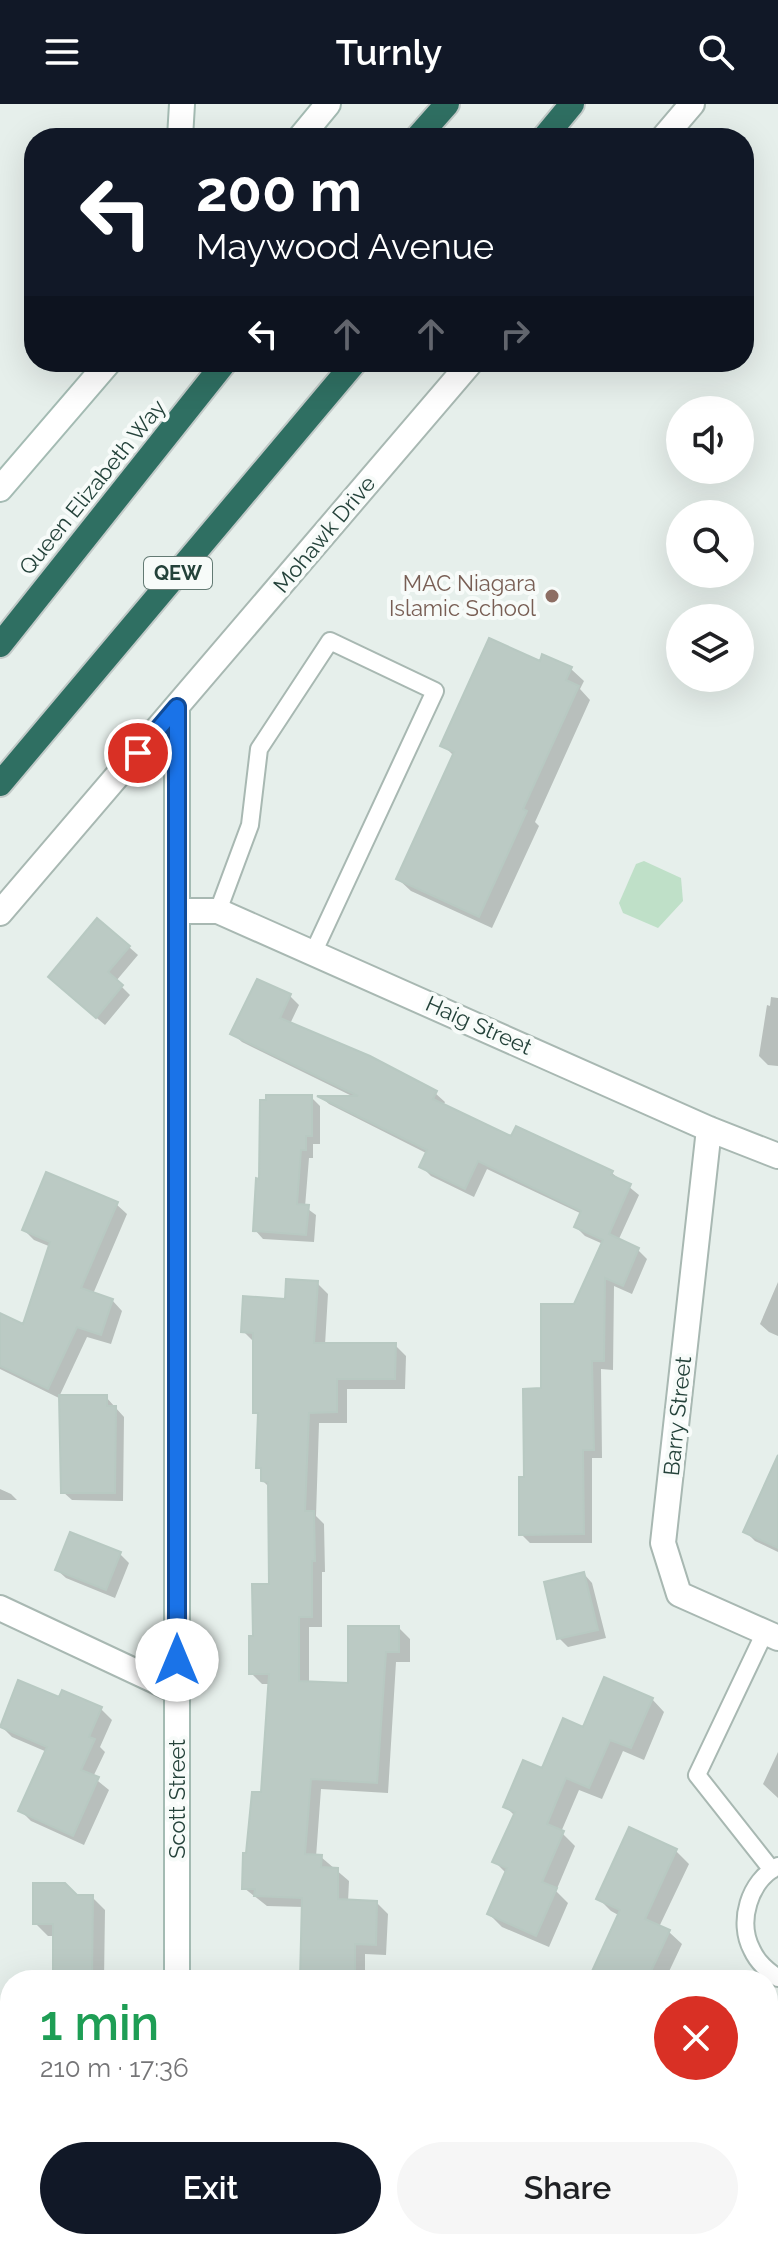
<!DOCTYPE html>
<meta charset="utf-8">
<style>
body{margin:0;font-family:Raleway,sans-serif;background:#f6f6f6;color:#202124;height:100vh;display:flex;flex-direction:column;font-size:30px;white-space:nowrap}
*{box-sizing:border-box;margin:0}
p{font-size:26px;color:#757577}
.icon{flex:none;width:44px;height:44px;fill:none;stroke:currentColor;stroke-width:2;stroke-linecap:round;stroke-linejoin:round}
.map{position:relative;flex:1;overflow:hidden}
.drawer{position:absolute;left:0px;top:1866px;width:778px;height:280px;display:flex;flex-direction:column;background:#fff;border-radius:32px 32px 0 0;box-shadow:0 8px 32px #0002}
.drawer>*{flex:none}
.guide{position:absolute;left:24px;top:24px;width:730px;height:244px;border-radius:32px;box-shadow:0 8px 32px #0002;background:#111827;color:#fff;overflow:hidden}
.buttons{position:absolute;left:666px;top:292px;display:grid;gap:16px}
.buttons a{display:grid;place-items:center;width:88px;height:88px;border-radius:50%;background:#fff;box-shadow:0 8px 32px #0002;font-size:40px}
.pin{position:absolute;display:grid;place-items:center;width:68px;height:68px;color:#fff;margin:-34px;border:4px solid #fff;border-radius:50%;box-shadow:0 2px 8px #0007}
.me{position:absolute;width:88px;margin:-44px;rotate:0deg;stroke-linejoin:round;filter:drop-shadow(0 0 6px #0008)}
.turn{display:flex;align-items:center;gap:28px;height:168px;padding:0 40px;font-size:36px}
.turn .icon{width:104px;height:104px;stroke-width:2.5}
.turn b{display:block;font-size:56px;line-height:68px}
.lanes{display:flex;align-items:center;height:76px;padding:0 40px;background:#0003;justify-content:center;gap:40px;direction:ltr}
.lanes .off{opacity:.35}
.round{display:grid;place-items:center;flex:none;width:84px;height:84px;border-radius:42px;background:#f6f6f6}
.summary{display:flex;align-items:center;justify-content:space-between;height:136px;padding:0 40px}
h1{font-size:48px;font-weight:600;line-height:60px;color:#1e9e55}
.cta{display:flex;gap:16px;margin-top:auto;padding:16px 40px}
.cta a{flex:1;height:92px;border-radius:48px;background:#111827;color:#fff;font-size:32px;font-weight:600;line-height:92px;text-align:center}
.cta a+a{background:#f6f6f6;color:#202124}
header{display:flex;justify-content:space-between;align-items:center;height:104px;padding:0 40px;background:#111827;color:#fff;font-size:36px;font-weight:600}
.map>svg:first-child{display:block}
.green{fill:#bfe0c8}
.shadow{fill:#0003}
.building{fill:#bbcac4;stroke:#b8c9c2;stroke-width:2}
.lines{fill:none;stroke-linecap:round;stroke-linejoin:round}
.lane-casing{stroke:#a8b8b2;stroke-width:20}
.street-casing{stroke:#a8b8b2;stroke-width:28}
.secondary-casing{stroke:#a4bbb3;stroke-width:28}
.highway-casing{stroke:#c2cac8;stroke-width:28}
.lane{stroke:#fff;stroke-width:16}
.street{stroke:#fff;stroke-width:24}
.secondary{stroke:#fff;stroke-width:24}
.highway{stroke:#2f6f62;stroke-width:24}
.route-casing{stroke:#114b97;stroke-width:20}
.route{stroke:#1a73e8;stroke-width:14}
.education-dot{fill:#8d6e63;stroke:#f7fbf9;stroke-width:3}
.labels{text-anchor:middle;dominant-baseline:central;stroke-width:8;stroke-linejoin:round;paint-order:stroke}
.shield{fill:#f7fbf9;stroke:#637a73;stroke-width:2}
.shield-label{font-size:20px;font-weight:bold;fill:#24423a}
.street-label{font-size:22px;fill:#24423a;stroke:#f7fbf9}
.education-label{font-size:22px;fill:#785e54;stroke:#f7fbf9;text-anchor:end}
</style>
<header><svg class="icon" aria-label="menu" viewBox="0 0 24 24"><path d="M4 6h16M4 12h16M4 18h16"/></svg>Turnly<svg class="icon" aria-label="search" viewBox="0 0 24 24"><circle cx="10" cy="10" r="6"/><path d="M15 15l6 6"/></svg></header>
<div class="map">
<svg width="778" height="2146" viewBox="0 0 778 2146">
<rect width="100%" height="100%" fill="#e6efeb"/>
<!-- green -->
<path class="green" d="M644,757L681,774L683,797L658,824L623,809L619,799L636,760Z"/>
<!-- shadow -->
<path class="shadow" d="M541,559L571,565L584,577L580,585L590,596L535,718L539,722L492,824L411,787L398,775L454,652L443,641Z
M129,843L138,851L116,877L130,891L105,921L59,882Z
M290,892L299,901L290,920L435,989L445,998L443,1002L512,1035L612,1069L639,1091L618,1137L638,1146L647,1155L632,1190L614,1182L613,1266L601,1265L602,1354H592V1439H530L521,1430L526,1375L543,1286L575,1202L603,1140L585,1132L576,1123L582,1110L487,1065L474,1093L431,1072L422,1063L428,1050L329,1000L322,994H356L242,938L232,929Z
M771,893L778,894V962L768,961L759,952L767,901L770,902Z
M311,993L320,1002V1040H313V1054H309L305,1103L316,1111L314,1138L263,1135L255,1126Z
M116,1100L127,1110L93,1190L112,1196L122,1207L111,1240L87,1233L59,1293H106L124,1313L123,1397L72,1396L63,1388L61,1295L0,1265V1211L25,1223L51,1143L34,1136L24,1126Z
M778,1178V1232L769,1228L760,1220Z
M317,1179L328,1190L325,1241H395L406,1252L405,1285H347V1319H319L316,1412L324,1420L325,1468H322V1523H309V1579L350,1582L399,1524L410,1535V1558H396L388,1689L321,1685L316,1753H321L349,1777L348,1798L377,1799L388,1810L386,1851L365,1850V1876H302L304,1803L267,1802L244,1784L248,1751L263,1691L271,1580H262L251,1569L255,1534L271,1482L270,1384L263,1377V1368L258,1363L260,1314L255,1308V1239L243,1227Z
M0,1385L11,1390L17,1396H0Z
M778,1400V1448L755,1437L745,1427Z
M71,1431L120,1450L129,1459L115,1494L66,1474L57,1466Z
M584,1470L592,1479L606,1534L568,1543L559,1534Z
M652,1595L664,1608L644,1656L623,1647L602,1695L579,1686L561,1728L575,1742L556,1787L568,1799L549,1843L502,1823L489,1810L507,1770L495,1758L515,1712L506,1703L543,1667Z
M60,1596L101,1605L112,1616L100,1643L105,1648L93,1673L109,1686L84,1741L31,1717L20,1706L47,1648L12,1633L1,1622Z
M778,1648V1694L763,1680Z
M630,1726L676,1747L689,1760L659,1823L669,1828L682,1840L665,1876H590L620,1812L611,1807L598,1794Z
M76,1793H92L105,1806L104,1876H55V1832H48L35,1819Z
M0,1944H10V2015H0Z
M768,1946L778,1951V2011L768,2006Z
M276,2136H414V2146H276Z
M565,2136H729V2146H565Z"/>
<!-- building -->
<path class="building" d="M489,534L540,557L542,550L572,563L566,576L579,582L523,705L527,707L479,813L396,775L454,648L440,642Z
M97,814L130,842L108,868L123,881L96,914L48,873Z
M257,875L291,890L280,914L370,952L437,987L433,995L511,1032L516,1022L613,1067L611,1071L631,1080L609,1130L639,1144L623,1182L605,1174L604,1257H592L594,1346H583L584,1430L519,1431V1373H524L523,1285L541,1284V1200H574L603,1136L574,1123L581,1107L478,1057L465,1085L419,1063L427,1046L317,992H358L230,930Z
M266,991H312V1032H306V1046H301L297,1100L309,1101L306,1131L253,1127L256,1074L259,1075L260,996H266Z
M46,1068L118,1098L81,1184L113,1195L101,1231L77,1223L48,1285L0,1262V1209L23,1220L50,1138L22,1126Z
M286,1175L318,1177L314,1239H396L395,1275H337V1308L309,1309L305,1407H314L315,1457H312V1513H299V1577L348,1579V1522H399V1548H386L377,1679L311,1675L305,1750L322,1751L321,1763L338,1764V1795L377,1797L376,1841L355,1840V1876H300L302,1794L254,1792L255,1785H242L243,1749H246L252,1688H261L269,1570H249V1532H253L252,1480H269L268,1378L261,1377V1364H256L258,1309H253V1229L241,1228L243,1192L285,1195Z
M59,1291H107V1302H116L115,1389H61Z
M778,1351V1444L743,1428Z
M70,1428L121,1448L106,1486L55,1466Z
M584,1468L598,1526L557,1535L544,1478Z
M604,1573L653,1594L631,1644L610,1636L589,1684L566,1674L547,1720L564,1727L542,1778L557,1784L536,1832L487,1810L507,1764L492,1758L515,1708L503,1703L523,1656L542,1664L563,1614L583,1623Z
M18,1576L59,1593L62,1586L102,1603L89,1633L95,1635L81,1666L99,1673L73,1732L18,1707L47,1643L0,1623Z
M629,1723L677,1745L645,1815L670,1826L647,1876H588L620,1806L596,1795Z
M33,1779H65L77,1791H93L92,1876H53V1820H33Z"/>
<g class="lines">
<defs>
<path id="lane" d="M218,807L250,721L259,645L330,537L435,587L314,847
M765,1528L697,1671L772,1766
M778,1762C749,1777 737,1818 752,1846C758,1859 767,1866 778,1874"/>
<path id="street" d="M663,34L692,0
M177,807H218L709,1025L778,1052
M0,809L471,258
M709,1025L663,1439L679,1490L778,1534
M0,1504L177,1587
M0,2074H10"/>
<path id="secondary" d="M180,34L182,0
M300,34L328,0
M0,385L109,258
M177,1876V603
M177,2136V2146"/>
<path id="highway" d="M417,34L447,0
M544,34L572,0
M0,541L225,258
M0,680L355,258"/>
</defs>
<!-- lane casing -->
<use href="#lane" class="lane-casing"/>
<!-- street casing -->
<use href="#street" class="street-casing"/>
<!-- secondary casing -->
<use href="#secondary" class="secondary-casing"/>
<!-- highway casing -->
<use href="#highway" class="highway-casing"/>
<!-- lane -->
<use href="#lane" class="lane"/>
<!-- street -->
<use href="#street" class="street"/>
<!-- secondary -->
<use href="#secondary" class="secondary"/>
<!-- highway -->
<use href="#highway" class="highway"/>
</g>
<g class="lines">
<defs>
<path id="route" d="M138,649L177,603V1556"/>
</defs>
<!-- route casing -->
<use href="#route" class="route-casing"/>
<!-- route -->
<use href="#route" class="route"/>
</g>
<!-- markers -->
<circle class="education-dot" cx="552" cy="492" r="8"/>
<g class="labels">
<!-- shield labels -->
<rect class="shield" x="144" y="453" width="68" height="32" rx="6"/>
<g class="shield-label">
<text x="178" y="469">QEW</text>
</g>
<!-- street labels -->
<g class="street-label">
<text transform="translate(92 383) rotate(-51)">Queen Elizabeth Way</text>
<text transform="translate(324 430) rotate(-50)">Mohawk Drive</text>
<text transform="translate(479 921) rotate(24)">Haig Street</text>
<text transform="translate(677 1312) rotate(-84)">Barry Street</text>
<text transform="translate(177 1695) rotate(-90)">Scott Street</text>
</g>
<!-- education labels -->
<g class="education-label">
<text x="536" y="479">MAC Niagara<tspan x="536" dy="25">Islamic School</tspan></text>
</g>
</g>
</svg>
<div class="buttons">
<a><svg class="icon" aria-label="sound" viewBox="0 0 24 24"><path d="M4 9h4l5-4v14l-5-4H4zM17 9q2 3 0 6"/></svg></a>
<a><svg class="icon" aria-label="search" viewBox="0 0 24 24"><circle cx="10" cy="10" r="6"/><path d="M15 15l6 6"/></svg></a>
<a><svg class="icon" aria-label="layers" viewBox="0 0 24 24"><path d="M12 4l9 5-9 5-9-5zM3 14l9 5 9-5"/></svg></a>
</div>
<div class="pin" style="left:138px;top:649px;background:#d93025"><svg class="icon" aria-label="arrive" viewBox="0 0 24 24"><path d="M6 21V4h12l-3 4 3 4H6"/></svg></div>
<svg class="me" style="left:177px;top:1556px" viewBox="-20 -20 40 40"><circle r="19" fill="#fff"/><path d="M0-13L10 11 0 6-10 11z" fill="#1a73e8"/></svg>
<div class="guide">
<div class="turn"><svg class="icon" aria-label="left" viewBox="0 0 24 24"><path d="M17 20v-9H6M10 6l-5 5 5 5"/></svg><div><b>200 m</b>Maywood Avenue</div></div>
<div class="lanes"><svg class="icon" aria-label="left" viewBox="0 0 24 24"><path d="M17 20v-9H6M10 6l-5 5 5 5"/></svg><svg class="icon off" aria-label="ahead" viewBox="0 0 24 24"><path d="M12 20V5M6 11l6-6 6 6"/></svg><svg class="icon off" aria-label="ahead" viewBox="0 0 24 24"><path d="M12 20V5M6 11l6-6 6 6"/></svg><svg class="icon off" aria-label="right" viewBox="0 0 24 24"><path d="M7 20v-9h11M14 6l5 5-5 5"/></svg></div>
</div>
<section class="drawer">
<div class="summary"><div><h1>1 min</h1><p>210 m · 17:36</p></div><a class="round" style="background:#d93025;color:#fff"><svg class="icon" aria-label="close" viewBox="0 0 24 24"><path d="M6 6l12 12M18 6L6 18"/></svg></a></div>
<div class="cta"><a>Exit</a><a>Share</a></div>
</section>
</div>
